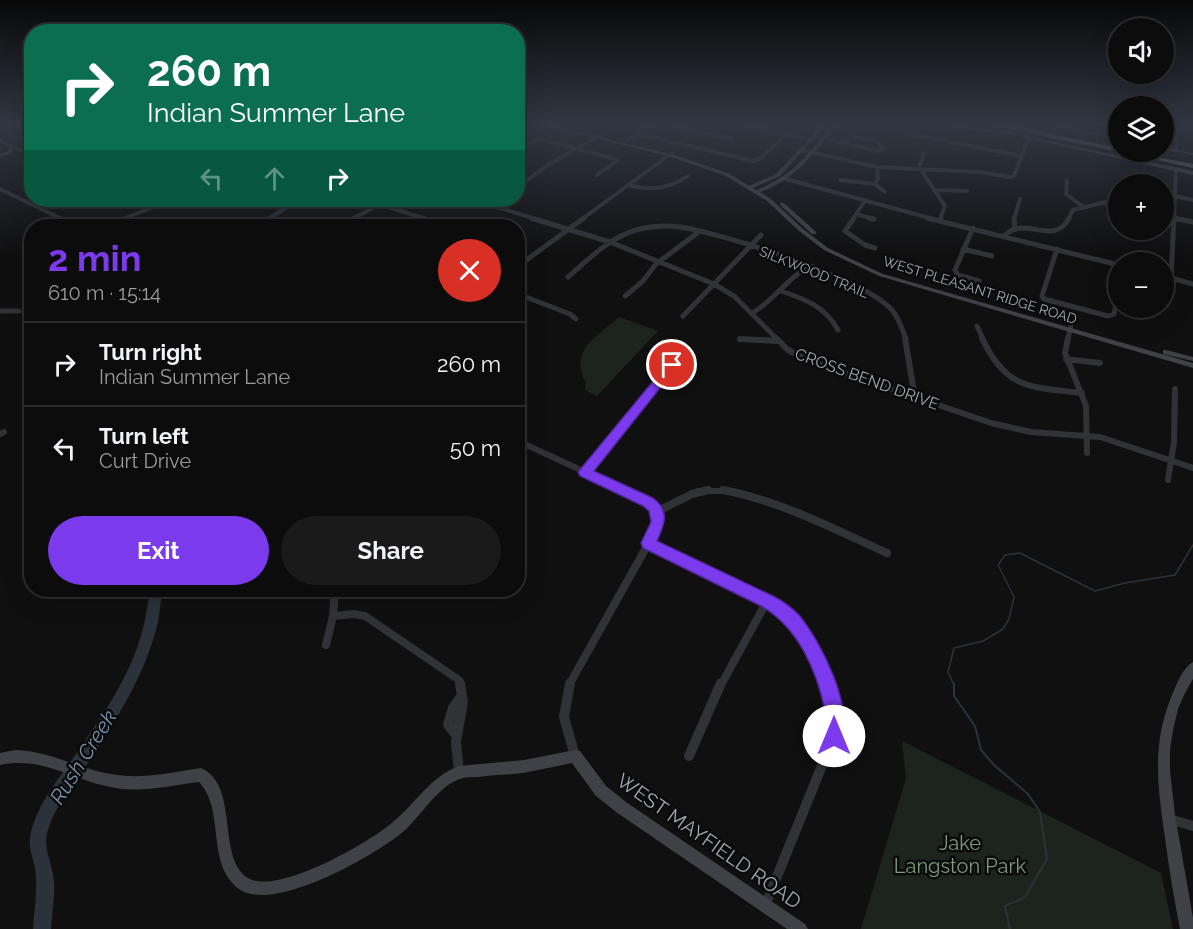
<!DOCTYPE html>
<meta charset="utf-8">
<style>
body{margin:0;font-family:Raleway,sans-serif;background:#1a1a1b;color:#f1f3f6;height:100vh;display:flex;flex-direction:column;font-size:22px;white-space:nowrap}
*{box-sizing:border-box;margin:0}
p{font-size:20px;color:#9a9b9d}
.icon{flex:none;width:33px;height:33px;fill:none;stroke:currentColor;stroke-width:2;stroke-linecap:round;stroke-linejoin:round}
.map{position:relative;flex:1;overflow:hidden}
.sheet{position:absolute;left:24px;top:219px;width:501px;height:378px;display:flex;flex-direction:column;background:#0c0c0d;border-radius:24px;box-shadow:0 6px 24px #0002,0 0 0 2px #2c2c2e}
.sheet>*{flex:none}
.hud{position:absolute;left:24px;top:24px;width:501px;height:183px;border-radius:24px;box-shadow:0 6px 24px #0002,0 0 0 2px #2c2c2e;background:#0b6e4f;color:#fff;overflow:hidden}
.controls{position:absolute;left:1108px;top:18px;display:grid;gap:12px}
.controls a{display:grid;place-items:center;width:66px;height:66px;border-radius:50%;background:#0c0c0d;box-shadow:0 6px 24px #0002,0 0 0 2px #2c2c2e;font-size:30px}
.pin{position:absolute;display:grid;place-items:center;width:51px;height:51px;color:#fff;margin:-26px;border:3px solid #fff;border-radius:50%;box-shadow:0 2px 6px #0007}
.me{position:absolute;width:66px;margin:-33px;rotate:0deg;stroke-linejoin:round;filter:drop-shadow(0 0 4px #0008)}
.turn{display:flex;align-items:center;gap:21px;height:126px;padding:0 24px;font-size:27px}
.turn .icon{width:78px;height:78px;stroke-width:2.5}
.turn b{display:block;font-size:42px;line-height:51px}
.lanes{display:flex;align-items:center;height:57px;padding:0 24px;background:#0003;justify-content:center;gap:30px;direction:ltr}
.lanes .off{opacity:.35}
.round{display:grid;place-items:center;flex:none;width:63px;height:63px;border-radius:32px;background:#1a1a1b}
.head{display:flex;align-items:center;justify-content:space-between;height:102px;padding:0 24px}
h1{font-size:36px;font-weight:700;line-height:45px;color:#7c3aed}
.button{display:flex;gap:12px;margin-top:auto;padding:12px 24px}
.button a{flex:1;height:69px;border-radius:36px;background:#7c3aed;color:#fff;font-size:24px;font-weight:700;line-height:69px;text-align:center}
.button a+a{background:#1a1a1b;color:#f1f3f6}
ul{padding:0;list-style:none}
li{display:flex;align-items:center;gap:18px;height:84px;padding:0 24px;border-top:2px solid #2c2c2e}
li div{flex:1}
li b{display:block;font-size:22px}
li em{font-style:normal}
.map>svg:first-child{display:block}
.green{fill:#1d241e}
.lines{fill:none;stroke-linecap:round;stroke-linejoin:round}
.stream-far1{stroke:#2b3239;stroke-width:1.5}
.stream{stroke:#2b3239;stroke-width:2}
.river{fill:#2b3239;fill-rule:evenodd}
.street-far4{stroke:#313236;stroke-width:4}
.street-far3{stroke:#313236;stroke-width:5}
.street-far2{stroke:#313236;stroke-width:6}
.street-far1{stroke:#313236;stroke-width:8}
.street{stroke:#313236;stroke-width:10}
.secondary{fill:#404146;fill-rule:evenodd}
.highway{fill:#5e6067;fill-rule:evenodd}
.route{fill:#7c3aed;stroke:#51269a;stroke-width:1.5}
.labels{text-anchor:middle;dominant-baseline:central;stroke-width:5;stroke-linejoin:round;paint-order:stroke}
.far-street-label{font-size:14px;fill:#a2a7b1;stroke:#0b0b0c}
.street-label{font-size:16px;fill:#a2a7b1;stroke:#0b0b0c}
.near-street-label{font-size:20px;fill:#a2a7b1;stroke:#0b0b0c}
.near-park-label{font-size:20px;fill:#7a9c7d;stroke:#0b0b0c}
.near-water-label{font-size:21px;font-style:italic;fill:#7a93ab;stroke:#0b0b0c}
</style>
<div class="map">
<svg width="1193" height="929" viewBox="0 0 1193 929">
<rect width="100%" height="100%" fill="#101011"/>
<!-- green -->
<path class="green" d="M619,317L658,331L597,396L585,390L586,383C568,350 597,337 619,317Z
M902,741L1161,873L1173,929H861L906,778Z"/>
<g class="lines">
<!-- stream-far1 -->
<path class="stream-far1" d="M954,685L948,672L954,648L983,641L1003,629L1009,619L1014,597L998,565L1005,555L1020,553L1095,591L1125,583L1175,575L1193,545"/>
<!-- stream -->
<path class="stream" d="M954,683V696L975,726L981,750L994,765L1028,794L1040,812L1047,859L1025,897L1005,906L1010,929"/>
<!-- river -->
<path class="river" d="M294,200H301L270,221L239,222L221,226H212L239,218H266Z
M150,590H162C161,600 160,611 158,622C146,673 118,717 90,760C75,782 55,805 48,830C43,846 50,859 53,874C56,890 52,913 51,929H33C34,912 37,895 36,879C36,857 24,850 33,825C42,798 62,774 78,751C100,719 124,685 137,648C144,629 147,610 150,590Z"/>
<!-- street-far4 -->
<path class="street-far4" d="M664,124L733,139
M739,124L810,139
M0,131L24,124
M904,133L1022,156
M638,134L753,161L759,159L787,134
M851,136L878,142L883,149L878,151L844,143Z
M824,138L844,143
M626,141L654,124
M11,146L32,154
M518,148L538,138L618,160L597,175
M801,150L877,167L979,172L1010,177L1014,176L1029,137
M1176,151L1177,131
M924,153L919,167L945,206L940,219
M786,179L933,219
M840,180L875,184
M1067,180L1066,194L1082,206
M875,184L878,179L877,167
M875,184L885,192
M628,185C651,191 668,189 688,176
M518,187L548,165L601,135
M0,189L62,219
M935,190L967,191
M1175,196L1193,200
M366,200L426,219
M474,200L536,219
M1105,203L1119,211
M856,214L874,219
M1174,218L1179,219
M123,219L163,203
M352,219L388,200
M582,219L672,153
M853,219L864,202
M1014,219L1020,199
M1068,219L1073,210L1114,200L1119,193
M1174,219L1176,169"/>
<!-- street-far3 -->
<path class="street-far3" d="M59,218L76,226
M421,218L448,226
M531,218L610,242L714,284L734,296L777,339
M854,218L845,231L865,245L875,248
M869,218L874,219
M927,218L1119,265
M1014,218L1015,228
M1174,218L1193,222
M940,220L941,218
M319,221L332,226
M106,226L127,218
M339,226L355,218
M973,228L955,270L958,275L979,281
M1004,236C1025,214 1054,248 1069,218
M1135,238L1136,230
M963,249L992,256
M1057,249L1042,296L1044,299L1108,316L1114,314L1119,291
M518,266L584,218
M1164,276L1193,284
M568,277C591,257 613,234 644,228C656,226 668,225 680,227C725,234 863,278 892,310C899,318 902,329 906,339
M1171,278L1174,218
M781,291C805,299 826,307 838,330
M518,294L570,314L576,319
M625,296L642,282L656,264L700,231
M0,311H19
M752,313C774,301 786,279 808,267
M683,316L761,235
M977,326L983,339
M740,339H743
M1068,339L1071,325"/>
<!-- street-far2 -->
<path class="street-far2" d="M776,338L788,350L807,360L991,423L1031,432L1100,437L1193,468
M905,338L915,398
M982,338C1006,390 1031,387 1082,393
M1068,338L1065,353L1086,406L1087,453
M740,339L779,341
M1066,359L1100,363
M0,434L4,432
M518,441L626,491
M585,473L672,365
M1168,480L1174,442L1175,389
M698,491H731"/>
<!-- street-far1 -->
<path class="street-far1" d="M622,490L648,502L658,511
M723,490C781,501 834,529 887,553
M658,511L692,494L708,490
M649,543L780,608L808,642L827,685
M333,616L354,614L365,616L459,680L461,685
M326,645L333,616L335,590
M569,685L656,530L658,511
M721,685L767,601"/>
<!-- street -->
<path class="street" d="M570,683L564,717L575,756
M456,735L448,725L453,708L462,695
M689,756L721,683
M459,772L456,742L463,702L460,683
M1169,819L1193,826
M765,906L834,736L835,715L826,683"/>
<!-- secondary -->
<path class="secondary" d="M538,124H544L675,155L730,174L749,186L776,174L823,124H827L780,176L753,188L756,190C792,177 810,152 833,124H837C833,130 827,136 823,142C805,165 787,183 760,192L771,199L803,229L828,248L883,274L1193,363V368L879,276L824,250L799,231L767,201L726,176L671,157Z
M925,124H936L1003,131L1193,171V175L1003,133Z
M1045,124H1051L1119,138V140Z
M0,139L14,148L12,153L0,157V154L8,151L9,148L0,142Z
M1164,147L1193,153V155L1164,149Z
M780,203H784L816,232V234H812L780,205Z
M1163,350H1166L1193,357V361L1163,354Z
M1193,662V679L1185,693L1178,709L1173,730L1170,750V771L1175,815L1193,918V929H1180C1174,899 1169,868 1165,838C1157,782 1151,741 1175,688C1178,680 1185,666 1193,662Z
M15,750C53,751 81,771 118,775C145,779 174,772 201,768C240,785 216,858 248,878C277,896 370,842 393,822C416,803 430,777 459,766L524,760L575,750L580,751L606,786L626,802L805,924L808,929H787L616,812L596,796L572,763C556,766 540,770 523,773C508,775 493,775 478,777C472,777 465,777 460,779C439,785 420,817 404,831C376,855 273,914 239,889C205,863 226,811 199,782C172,785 143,793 116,788C73,782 46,756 0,765V753Z"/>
<!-- highway -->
<path class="highway" d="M993,124H1003L1119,148V152H1121H1119L996,126Z
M1121,152H1131L1193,164V168Z"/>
</g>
<!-- sky -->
<linearGradient id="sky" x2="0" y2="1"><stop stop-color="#090909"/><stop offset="0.49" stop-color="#313743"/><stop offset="1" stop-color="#313743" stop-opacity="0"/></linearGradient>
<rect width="1193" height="254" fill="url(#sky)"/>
<!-- route -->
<path class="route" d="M672,361L676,363V368L594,471L653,498C670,511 665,524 657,541L773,596C783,601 791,607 799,615C821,642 855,708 841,743L834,746L827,743C823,732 827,722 825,711C817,671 798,627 761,606L643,548L641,543L651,522L649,511L643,506L580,476L578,472L668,363Z"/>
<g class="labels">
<!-- far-street labels -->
<g class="far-street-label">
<text transform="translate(814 272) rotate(22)">SILKWOOD TRAIL</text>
<text transform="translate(980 290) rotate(17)">WEST PLEASANT RIDGE ROAD</text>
</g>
<!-- street labels -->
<g class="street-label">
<text transform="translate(867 379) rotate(20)">CROSS BEND DRIVE</text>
</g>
<!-- near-street labels -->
<g class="near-street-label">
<text transform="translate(709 841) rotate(35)">WEST MAYFIELD ROAD</text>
</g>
<!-- near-park labels -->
<g class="near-park-label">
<text x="960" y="843">Jake<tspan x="960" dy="23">Langston Park</tspan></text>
</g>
<!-- near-water labels -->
<g class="near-water-label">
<text transform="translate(83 757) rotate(-58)">Rush Creek</text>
</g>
</g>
</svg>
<div class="controls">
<a><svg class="icon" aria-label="sound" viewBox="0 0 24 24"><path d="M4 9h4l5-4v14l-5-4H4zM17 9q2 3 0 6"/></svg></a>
<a><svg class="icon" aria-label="layers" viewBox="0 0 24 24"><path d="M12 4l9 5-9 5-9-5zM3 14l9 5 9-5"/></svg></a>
<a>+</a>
<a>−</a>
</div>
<div class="pin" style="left:672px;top:365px;background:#d93025"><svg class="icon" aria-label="arrive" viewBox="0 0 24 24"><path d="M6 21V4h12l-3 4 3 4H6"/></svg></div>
<svg class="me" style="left:834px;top:736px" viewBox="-20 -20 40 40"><circle r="19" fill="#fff"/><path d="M0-13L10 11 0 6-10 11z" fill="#7c3aed"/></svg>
<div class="hud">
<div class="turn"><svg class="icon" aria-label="right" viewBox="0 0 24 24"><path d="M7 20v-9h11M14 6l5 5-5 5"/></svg><div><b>260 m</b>Indian Summer Lane</div></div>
<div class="lanes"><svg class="icon off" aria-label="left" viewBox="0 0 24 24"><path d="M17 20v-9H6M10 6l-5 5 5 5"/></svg><svg class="icon off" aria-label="ahead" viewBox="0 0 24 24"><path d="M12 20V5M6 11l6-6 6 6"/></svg><svg class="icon" aria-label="right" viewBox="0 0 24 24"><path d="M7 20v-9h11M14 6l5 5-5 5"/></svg></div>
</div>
<section class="sheet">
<div class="head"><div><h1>2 min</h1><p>610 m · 15:14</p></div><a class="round" style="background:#d93025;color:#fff"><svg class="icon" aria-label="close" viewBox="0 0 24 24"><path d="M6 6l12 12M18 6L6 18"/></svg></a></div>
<ul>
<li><svg class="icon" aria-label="right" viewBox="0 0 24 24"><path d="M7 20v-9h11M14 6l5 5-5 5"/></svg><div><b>Turn right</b><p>Indian Summer Lane</p></div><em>260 m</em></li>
<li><svg class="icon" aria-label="left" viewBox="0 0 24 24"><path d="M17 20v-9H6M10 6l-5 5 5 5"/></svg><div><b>Turn left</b><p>Curt Drive</p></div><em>50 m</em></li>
</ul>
<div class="button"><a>Exit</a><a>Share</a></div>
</section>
</div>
